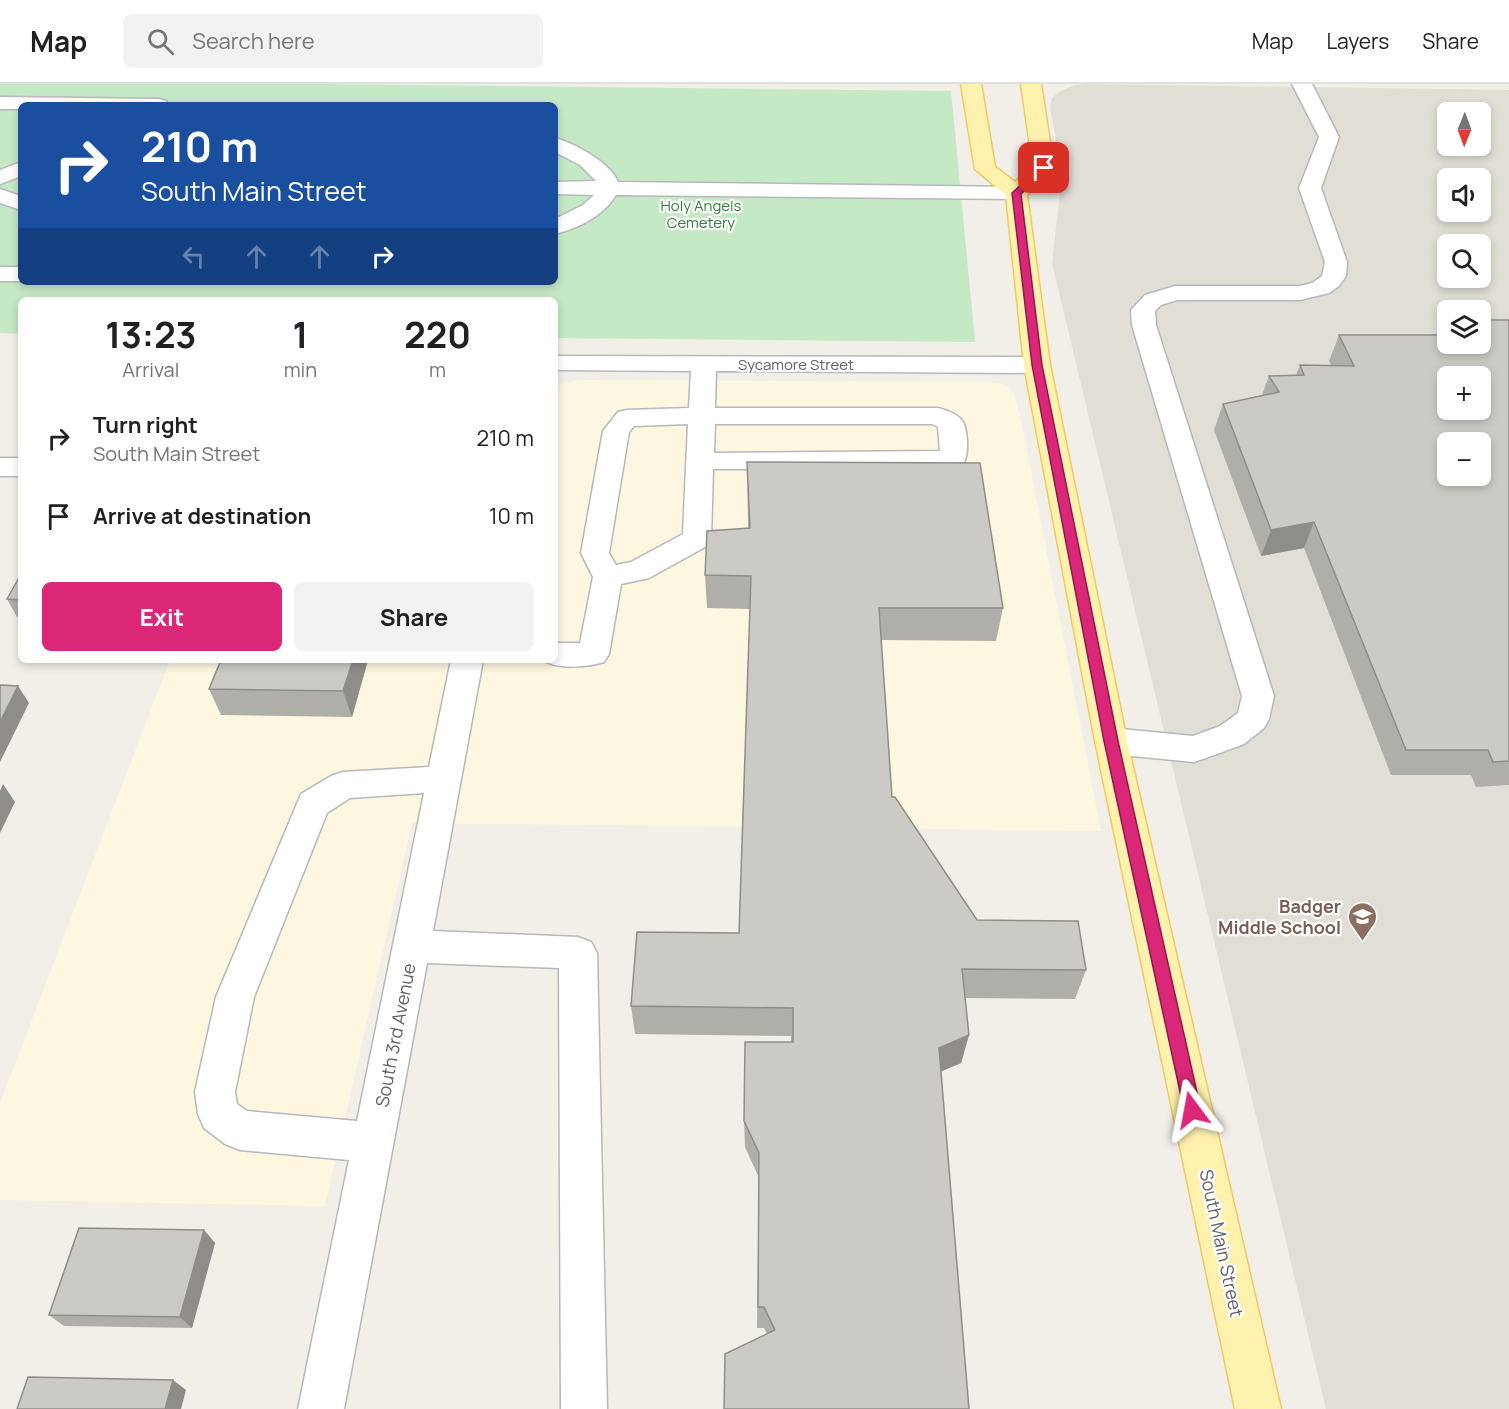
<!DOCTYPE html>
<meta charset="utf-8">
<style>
body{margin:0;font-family:Manrope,sans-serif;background:#f2f2f2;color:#202124;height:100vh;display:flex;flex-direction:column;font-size:22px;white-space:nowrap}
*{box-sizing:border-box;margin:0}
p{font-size:20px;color:#757577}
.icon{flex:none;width:33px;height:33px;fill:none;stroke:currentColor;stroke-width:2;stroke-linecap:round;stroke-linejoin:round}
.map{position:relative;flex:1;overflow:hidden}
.details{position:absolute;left:18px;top:213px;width:540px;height:366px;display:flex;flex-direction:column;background:#fff;border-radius:9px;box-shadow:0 3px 9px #0003}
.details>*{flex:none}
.top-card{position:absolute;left:18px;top:18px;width:540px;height:183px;border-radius:9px;box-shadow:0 3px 9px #0003;background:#1a4fa0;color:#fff;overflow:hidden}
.needle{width:39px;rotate:181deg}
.tools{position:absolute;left:1437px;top:18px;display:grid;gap:12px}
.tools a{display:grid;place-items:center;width:54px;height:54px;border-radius:9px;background:#fff;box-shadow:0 3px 9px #0003;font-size:30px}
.pin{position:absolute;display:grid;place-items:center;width:51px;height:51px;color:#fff;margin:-26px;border-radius:12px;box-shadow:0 3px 9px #0006}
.me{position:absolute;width:66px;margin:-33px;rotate:347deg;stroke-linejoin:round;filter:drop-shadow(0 0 4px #0008)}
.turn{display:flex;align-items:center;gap:21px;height:126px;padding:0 24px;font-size:27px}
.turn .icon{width:78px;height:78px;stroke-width:2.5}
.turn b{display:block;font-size:42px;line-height:51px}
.lanes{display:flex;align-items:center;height:57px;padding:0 24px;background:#0003;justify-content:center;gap:30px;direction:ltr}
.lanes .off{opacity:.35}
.eta{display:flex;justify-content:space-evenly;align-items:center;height:102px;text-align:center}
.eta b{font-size:36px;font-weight:700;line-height:42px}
.primary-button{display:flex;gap:12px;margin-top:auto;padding:12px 24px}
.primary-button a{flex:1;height:69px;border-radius:9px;background:#db2777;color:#fff;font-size:24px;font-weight:700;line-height:69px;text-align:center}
.primary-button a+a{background:#f2f2f2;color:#202124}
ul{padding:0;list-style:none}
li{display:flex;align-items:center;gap:18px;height:78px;padding:0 24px}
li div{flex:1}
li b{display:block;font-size:22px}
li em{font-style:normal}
header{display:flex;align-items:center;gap:36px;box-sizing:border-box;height:84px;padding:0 30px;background:#fff;border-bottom:2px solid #e0e0e0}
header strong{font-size:28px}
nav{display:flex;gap:33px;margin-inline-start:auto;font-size:21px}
.search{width:420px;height:54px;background:#f2f2f2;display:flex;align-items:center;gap:15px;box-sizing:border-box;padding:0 21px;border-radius:9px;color:#757577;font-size:22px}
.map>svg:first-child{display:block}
.commercial{fill:#fef7e0}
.education{fill:#e1ded6;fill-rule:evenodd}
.green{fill:#c5e8c5;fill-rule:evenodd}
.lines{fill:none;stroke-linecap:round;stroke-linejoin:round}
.minor-casing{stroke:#b5b8bc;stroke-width:3}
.major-casing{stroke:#f2c960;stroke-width:3}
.minor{fill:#fff;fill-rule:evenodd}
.major{fill:#fff2af;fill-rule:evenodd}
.wall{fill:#afaea9}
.shaded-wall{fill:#8f8d8a}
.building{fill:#cccac5;stroke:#8f8d8a;stroke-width:1.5;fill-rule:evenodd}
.route{fill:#db2777;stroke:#8e194d;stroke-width:1.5}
.labels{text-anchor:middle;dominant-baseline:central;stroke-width:4.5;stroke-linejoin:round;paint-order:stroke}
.far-park-label{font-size:15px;fill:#348238;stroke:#fff}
.far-street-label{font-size:15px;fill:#5f6368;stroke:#fff}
.education-label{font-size:18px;font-weight:bold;fill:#785e54;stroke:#fff;text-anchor:end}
.street-label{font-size:18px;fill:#5f6368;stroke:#fff}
</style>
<header>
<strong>Map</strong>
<div class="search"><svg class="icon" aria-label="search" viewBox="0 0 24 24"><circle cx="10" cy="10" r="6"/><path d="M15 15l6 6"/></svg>Search here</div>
<nav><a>Map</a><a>Layers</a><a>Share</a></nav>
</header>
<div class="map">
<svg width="1509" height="1325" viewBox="0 0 1509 1325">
<rect width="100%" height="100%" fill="#f1efe8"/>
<!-- commercial -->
<path class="commercial" d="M579,296L987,298L999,299L1009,304L1014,310L1021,336L1101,747L412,739L325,1122L0,1116V1019L170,576H555V308L559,301Z"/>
<!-- education -->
<path class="education" d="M1086,0L1509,6V1325H1326L1052,179L1061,99L1059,72L1050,23L1052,14L1059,8L1075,1ZM1448,28H1480V62H1448ZM1448,94H1480V128H1448ZM1448,160H1480V194H1448ZM1448,226H1480V260H1448ZM1448,292H1480V326H1448ZM1448,358H1480V392H1448Z"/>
<!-- green -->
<path class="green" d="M0,0H318L951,7L975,258L555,254V216H21V250L0,249ZM21,21H555V198H21Z"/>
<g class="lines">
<defs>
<path id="minor" d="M1292,0H1312L1339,53L1321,104L1347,178L1346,192L1339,202L1329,209L1300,216H1177L1161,221L1155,227L1156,241L1274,612L1269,635L1264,644L1244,660L1206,674L1194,678L1111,670L1099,666L1095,657L1099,648L1111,644L1193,652L1220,642L1238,629L1242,612L1132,241L1131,226L1145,211L1175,202H1300L1312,199L1322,192L1325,178L1299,104L1319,53Z
M0,13L159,15L166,17L169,21H21V25H0Z
M555,54C574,59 611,79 618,98L1016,103L1024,104L1027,109L1024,114L1016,115L616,111C603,132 579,144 555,150V135L583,121L594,111L555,110V98L596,97L580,81L555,68Z
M21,78V92L0,100V86Z
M0,105L21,112V126L0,119Z
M0,183H21V197H0Z
M555,272L1037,273L1046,276L1050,281L1046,286L1037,289L716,287L715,324H938C946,326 955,329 961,335C968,343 969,370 964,378L938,385H713L711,455L707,462L649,494L621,500L609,570L604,578C588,583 557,586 543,576H555V559H580L593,493L581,469L603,347L618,328L627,326L689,324L691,287L555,286ZM688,340L683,450L631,478L616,481L609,469L629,348L634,342ZM715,340H932L938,343L940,367L714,369Z
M0,374H21V392H0Z
M451,576H483L433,847L578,853L591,858L597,869L607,1325H561L559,884L427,879L344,1325H298L349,1076L240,1066L225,1060L204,1044L198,1030L195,1008L216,913L301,710L331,692L343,688L429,683ZM424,709L357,1037L247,1027L237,1020L235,1008L254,913L327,729L350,714Z"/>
<path id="major" d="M961,0H981L995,83L1015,98L1033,82L1021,0H1041L1054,84L1027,111L1050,281L1127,657L1281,1325H1235L1095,657L1024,281L1006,111L975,85Z"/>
</defs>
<!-- minor casing -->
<use href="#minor" class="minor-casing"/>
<!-- major casing -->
<use href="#major" class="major-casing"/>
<!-- minor -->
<use href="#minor" class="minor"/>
<!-- major -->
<use href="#major" class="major"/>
</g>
<!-- wall -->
<path class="wall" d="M1509,236V701L1476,703L1471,691H1391L1304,464L1261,472L1214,346L1223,320L1262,311L1269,292L1296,291L1300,281H1331L1329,277L1339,251L1448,260Z
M747,378L1003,524L996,557L881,556L892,713L977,836L1086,886L1075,915L965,914L969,951L961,979L941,987L969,1325L767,1250L764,1244H757L759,1094L745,1063L744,1037L791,958V952L635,950L631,922L739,849L750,525L707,524L705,491L748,444Z
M21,490V533H17L7,515Z
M221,576H368L352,633L221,631L209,605Z
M204,1146L215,1159L192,1244L64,1242L49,1231Z"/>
<!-- shaded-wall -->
<path class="shaded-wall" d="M1314,438L1304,464L1261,472L1271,446Z
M353,576H368L352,633L343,607Z
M18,602L29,619L0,678V638Z
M3,700L15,718L0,749V707Z
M969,951L961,979L933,991L939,964Z
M204,1146L215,1159L192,1244L180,1233Z
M173,1296L186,1306L181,1325H165Z"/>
<!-- building -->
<path class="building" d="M1480,236H1509V677L1493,678L1488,666H1406L1314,438L1271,446L1223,320L1279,308L1269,292L1304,291L1300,281L1354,282L1339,251H1448V260H1480ZM1448,292H1480V326H1448ZM1448,358H1480V392H1448Z
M747,378L980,379L1003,524H879L892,713H895L977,836L1078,837L1086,886L962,885L969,951L939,964L969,1325H724L725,1270L775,1246L764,1223H758L759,1069L744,1037L745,958H793V924L631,922L637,848L739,849L751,492L705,491L707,447L750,444Z
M21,490V516L7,515Z
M221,576H353L343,607L209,605Z
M0,601L18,602L0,638Z
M79,1144L204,1146L180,1233L49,1231Z
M28,1293L173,1296L165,1325H17Z"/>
<!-- route -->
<path class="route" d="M1041,82L1049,84L1021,110L1042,281L1118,657L1201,1026L1198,1031L1192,1033L1186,1031L1184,1026L1104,657L1032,281L1012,109Z"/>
<!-- icons -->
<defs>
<symbol id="school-pin" viewBox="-11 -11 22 30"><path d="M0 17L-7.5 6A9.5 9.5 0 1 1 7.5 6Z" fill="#8d6e63" stroke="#fff"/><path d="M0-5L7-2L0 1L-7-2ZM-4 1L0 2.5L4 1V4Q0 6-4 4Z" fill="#fff"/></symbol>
</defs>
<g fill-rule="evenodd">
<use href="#school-pin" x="1346" y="816" width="33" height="45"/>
</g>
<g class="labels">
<!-- far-park labels -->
<g class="far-park-label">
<text x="701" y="121">Holy Angels<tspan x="701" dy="17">Cemetery</tspan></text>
</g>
<!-- far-street labels -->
<g class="far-street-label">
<text x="796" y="280">Sycamore Street</text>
</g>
<!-- education labels -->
<g class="education-label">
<text x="1341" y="822">Badger<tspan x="1341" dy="21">Middle School</tspan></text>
</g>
<!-- street labels -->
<g class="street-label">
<text transform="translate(395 951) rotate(-79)">South 3rd Avenue</text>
<text transform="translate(1222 1159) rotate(78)">South Main Street</text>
</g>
</g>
</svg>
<div class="tools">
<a><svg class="needle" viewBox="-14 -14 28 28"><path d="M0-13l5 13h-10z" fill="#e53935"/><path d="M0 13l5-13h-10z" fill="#757577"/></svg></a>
<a><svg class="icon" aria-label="sound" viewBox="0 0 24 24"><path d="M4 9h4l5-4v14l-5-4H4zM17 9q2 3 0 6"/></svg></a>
<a><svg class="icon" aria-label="search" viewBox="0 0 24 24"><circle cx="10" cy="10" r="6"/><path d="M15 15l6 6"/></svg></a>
<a><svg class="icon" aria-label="layers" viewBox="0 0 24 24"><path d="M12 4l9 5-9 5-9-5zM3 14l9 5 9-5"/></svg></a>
<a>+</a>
<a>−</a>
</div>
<div class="pin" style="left:1044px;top:84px;background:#d93025"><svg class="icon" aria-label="arrive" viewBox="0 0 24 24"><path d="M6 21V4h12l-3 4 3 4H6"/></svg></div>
<svg class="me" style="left:1192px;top:1026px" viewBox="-20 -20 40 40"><path d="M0-17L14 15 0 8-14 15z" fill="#db2777" stroke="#fff" stroke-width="4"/></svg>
<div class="top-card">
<div class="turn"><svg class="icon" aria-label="right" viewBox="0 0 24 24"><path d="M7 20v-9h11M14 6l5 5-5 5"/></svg><div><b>210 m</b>South Main Street</div></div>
<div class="lanes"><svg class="icon off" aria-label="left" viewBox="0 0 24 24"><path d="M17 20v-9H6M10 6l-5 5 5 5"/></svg><svg class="icon off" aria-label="ahead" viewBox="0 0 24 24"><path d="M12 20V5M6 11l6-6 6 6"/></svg><svg class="icon off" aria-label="ahead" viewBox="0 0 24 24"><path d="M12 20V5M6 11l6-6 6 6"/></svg><svg class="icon" aria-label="right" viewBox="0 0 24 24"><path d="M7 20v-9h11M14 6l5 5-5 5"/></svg></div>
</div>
<section class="details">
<div class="eta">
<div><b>13:23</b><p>Arrival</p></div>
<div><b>1</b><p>min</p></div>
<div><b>220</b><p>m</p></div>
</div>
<ul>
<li><svg class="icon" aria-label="right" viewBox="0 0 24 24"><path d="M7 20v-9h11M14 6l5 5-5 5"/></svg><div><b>Turn right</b><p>South Main Street</p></div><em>210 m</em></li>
<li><svg class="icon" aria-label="arrive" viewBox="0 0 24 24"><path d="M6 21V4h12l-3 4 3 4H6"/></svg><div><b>Arrive at destination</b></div><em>10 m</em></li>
</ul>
<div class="primary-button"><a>Exit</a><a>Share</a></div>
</section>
</div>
